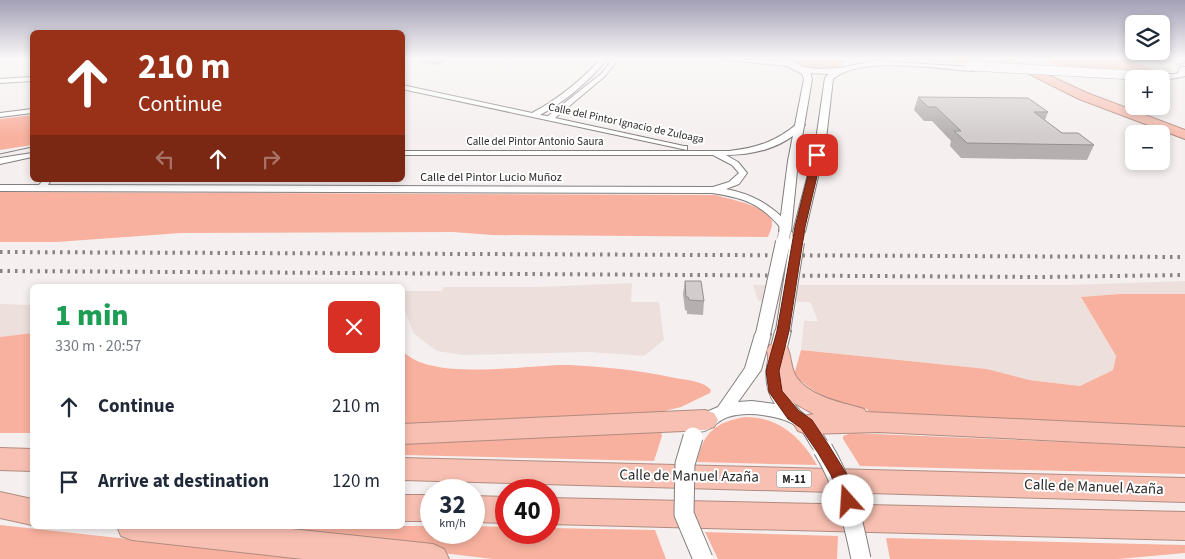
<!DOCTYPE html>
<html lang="en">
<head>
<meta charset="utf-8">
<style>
  body { margin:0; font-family:"Source Sans 3",sans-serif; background:#f6f6f7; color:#1f2937; height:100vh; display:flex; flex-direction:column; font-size:19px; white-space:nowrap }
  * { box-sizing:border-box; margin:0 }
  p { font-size:16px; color:#747a83 }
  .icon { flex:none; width:28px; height:28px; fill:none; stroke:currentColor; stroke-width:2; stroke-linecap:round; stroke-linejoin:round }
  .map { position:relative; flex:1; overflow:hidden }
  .panel { position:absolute; left:30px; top:284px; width:375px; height:245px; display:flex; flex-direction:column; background:#fff; border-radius:8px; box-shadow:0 2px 8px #0003 }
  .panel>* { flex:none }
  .banner { position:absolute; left:30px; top:30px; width:375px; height:152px; border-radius:8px; box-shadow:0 2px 8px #0003; background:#993119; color:#fff; overflow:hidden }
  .buttons { position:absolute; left:1125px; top:15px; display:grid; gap:10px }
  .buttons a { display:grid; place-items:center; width:45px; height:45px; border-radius:8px; background:#fff; box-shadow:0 2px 8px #0003; font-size:25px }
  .speed { position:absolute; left:420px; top:479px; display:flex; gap:10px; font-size:25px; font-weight:700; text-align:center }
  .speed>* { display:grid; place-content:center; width:65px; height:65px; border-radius:50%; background:#fff; box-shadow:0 2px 8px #0003; line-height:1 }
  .speed small { font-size:12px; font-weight:400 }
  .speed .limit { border:8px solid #d22; background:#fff; color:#111 }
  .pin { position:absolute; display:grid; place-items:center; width:42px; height:42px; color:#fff; margin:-21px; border-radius:10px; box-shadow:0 2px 8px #0006 }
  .me { position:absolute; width:55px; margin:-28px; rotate:341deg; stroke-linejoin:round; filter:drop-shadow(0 0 4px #0008) }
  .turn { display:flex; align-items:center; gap:18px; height:105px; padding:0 25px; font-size:22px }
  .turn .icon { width:65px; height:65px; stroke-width:2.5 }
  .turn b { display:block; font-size:35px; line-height:42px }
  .lanes { display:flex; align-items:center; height:48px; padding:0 25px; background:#0003; justify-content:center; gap:25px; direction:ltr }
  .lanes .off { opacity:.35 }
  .round { display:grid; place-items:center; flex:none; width:52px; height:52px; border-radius:8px; background:#f6f6f7 }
  .summary { display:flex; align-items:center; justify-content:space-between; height:85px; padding:0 25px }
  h1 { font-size:30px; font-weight:800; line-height:38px; color:#1e9e55 }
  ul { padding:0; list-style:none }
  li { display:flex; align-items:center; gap:15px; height:75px; padding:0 25px }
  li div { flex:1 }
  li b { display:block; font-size:19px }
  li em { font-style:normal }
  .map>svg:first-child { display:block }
</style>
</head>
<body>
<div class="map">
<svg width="1185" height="559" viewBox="0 0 1185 559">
  <rect width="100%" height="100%" fill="#f5f0ef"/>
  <!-- built -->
  <path fill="#ede0dc" d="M1125 58H1163L1171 69 1170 72 1162 74Z
    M1185 281V294H1119L1081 297 1116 356 1113 370 1080 386 1029 380 987 369 801 350 804 321H818L810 302 758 301 753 285H1068Z
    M632 283 631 302H659L664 340 644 356 589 352 463 355 437 351 414 334 403 306V291H442L443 287H539Z
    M0 304 32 305V333L0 337Z"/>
  <!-- green -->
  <path fill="#f9b19f" d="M790 58H841L844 64C832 73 799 71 790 58Z
    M880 58H971L981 64 882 58Z
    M1040 58H1125L1159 72 1154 73 1060 67Z
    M32 115V145L0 150V119Z
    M0 192 715 195C729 199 768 206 772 221 773 226 770 232 768 237L492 235 453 232 181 233 57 242H0Z
    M1119 294H1185V428L869 414 867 409C834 403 819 397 794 375L801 350 987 369 1029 380 1080 386 1113 370 1116 356 1081 297Z
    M32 333V433H0V337Z
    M402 350C429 383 529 364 569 365 605 367 640 370 675 378 686 380 704 381 711 390L710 393 681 407 652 414 403 426Z
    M745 417C780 417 801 438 817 465L697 462C703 432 716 422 745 417Z
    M661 431 662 436 654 461 403 455 402 440Z
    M851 433 1185 447V474L860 466 843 439V436Z
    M0 525 310 559H0Z
    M211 526H431V532H474V526L506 527V532H549V528L655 530 666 559H493Z
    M705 532 838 536 837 559H718Z
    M886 538 1185 545V553L1118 559H890Z"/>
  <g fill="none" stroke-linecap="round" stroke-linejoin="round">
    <!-- minor casing -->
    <g stroke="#837f7e" stroke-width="2">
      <path id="minor" d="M402 58H408L402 61Z
        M602 58H608C589 81 566 101 540 115L548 116 601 74 613 58H619L605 76 555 118 684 146H687V150L402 89V85L532 113C559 99 581 80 602 58Z
        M32 77V81L0 83V79Z
        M32 109V113L0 117V113Z
        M798 123 805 125C785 147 755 155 726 155L738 162 747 173 739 184 726 189C752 194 770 204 789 224L790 226 785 229 781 228C760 203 744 198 712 193L0 191V185H39L43 180H51L48 185H50L713 187 729 182 739 173 732 165 713 155H402V151H729C757 148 777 141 798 123Z
        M32 153V157L0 164V158Z"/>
    </g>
    <!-- tertiary casing -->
    <g stroke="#837f7e" stroke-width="2">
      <path id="tertiary" d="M720 58 781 61 778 58H786L803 67 817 69 840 68 874 61 974 67 978 69 974 71C939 69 860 55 833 79L825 147 805 232 799 236 793 232 815 147 825 78 829 74 810 73 812 79 798 161 791 231 785 235 779 231 788 161 804 79 802 74 787 66 724 60Z
        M1169 58H1179L1185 62 1178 64Z
        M1180 67H1185V76C1174 79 1155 82 1146 76L1150 74H1175L1178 73Z
        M783 326 788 327 791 331 781 371 784 391 800 411 816 424 832 449 830 454C813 460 811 441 801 430 795 424 786 420 778 418 762 414 744 412 728 417 715 421 709 435 695 431L692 426 704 413 718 407 745 368 755 334 758 330H768L771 334 761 370 738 402 752 401 775 404C759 380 769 357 775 331L778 327Z"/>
    </g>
    <!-- motorway casing -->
    <g stroke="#b08b81" stroke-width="2">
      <path id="motorway" d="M997 58H1011L1087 93 1185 130V139L1079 99Z
        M778 342 786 345C792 354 790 369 797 378 813 398 841 402 864 409L866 412 1185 427V447L878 432 807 434 798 431 794 424 798 417 814 414C801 407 780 397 773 382 769 372 769 360 767 350L770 345Z
        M705 410 714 413 718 420 714 427 705 430 402 444V424Z
        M0 448 32 449V471L0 470Z
        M402 458 1185 478V502L402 480Z
        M0 492 32 499V525L0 518Z
        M402 495H431V521H402Z
        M474 496 506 497V523L474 522Z
        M549 498 1185 512V540L549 524Z
        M117 526H263L433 544 444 549 449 559H303L132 540 121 536Z"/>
    </g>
    <!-- minor -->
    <use href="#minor" fill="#fff" fill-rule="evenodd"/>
    <!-- tertiary -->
    <use href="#tertiary" fill="#fff" fill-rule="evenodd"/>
    <!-- motorway -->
    <use href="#motorway" fill="#f8c0b2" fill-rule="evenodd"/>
    <!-- tram -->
    <path stroke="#878483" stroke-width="1" d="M0 154 32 147"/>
    <!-- rail -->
    <path stroke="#878483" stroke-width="4" stroke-dasharray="2.5 5" stroke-linecap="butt" d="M0 252 1185 257
      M0 271 1041 277 1185 275"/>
    <!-- tertiary-bridge-far3 casing -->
    <g stroke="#837f7e" stroke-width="10" stroke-linecap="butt">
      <path id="tertiary-bridge-far3" d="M970 66 1150 76"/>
    </g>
    <!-- tertiary-bridge-far2 casing -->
    <g stroke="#837f7e" stroke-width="12" stroke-linecap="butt">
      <path id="tertiary-bridge-far2" d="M782 243 785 231
        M797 243 799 232"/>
    </g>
    <!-- tertiary-bridge-far1 casing -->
    <g stroke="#837f7e" stroke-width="16" stroke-linecap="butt">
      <path id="tertiary-bridge-far1" d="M783 331 797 242
        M763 334 783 242"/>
    </g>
    <!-- tertiary-bridge casing -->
    <g stroke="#837f7e" stroke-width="21" stroke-linecap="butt">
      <path id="tertiary-bridge" d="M693 437 685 464 684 514 703 559
        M823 449C844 484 853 519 861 559"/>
    </g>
    <!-- tertiary-bridge-far3 -->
    <use href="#tertiary-bridge-far3" stroke="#fff" stroke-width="9"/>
    <!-- tertiary-bridge-far2 -->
    <use href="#tertiary-bridge-far2" stroke="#fff" stroke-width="11"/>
    <!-- tertiary-bridge-far1 -->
    <use href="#tertiary-bridge-far1" stroke="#fff" stroke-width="14"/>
    <!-- tertiary-bridge -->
    <use href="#tertiary-bridge" stroke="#fff" stroke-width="19"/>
  </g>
  <!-- wall -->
  <path fill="#b5b0af" d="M421 58H448L438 65 422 63Z
    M918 97 1048 112 1045 120 1062 133 1094 145 1087 160 961 158 950 146 951 141 932 121H924L914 110Z
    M685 281 704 301 703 315 687 314V311L685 310 683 294Z"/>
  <!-- shaded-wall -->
  <path fill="#93908f" d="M437 58H448L438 65Z"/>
  <!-- building -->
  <path fill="#d2cdcc" stroke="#93908f" d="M918 97 1028 98 1048 112H1034L1062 133H1078L1094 145 967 143 954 131H961L936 107H928Z
    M685 281H701L704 301 689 300 688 297H686Z"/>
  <!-- sky -->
  <linearGradient id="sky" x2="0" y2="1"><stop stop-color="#a39fb6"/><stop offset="0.43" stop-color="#faf8f8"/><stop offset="1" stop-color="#faf8f8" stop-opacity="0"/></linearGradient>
  <rect width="1185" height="136" fill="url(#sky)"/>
  <!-- route -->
  <path fill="#993119" stroke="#632010" d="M817 152 822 155 805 227 789 331 779 371 782 391 799 411 812 420 828 444 846 473 856 501 854 506 848 508 842 506 831 475 818 453 801 428 788 419 769 392 766 371 777 331 795 227 813 155Z"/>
  <g text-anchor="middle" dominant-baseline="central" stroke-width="4" stroke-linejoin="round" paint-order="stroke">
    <!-- far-street labels -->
    <g font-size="11" fill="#292827" stroke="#fff">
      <text transform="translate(626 123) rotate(12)">Calle del Pintor Ignacio de Zuloaga</text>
      <text x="535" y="141">Calle del Pintor Antonio Saura</text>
    </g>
    <!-- shield labels -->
    <rect fill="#fff" stroke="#696868" stroke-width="1" x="776.5" y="470.5" width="35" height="17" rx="4"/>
    <g font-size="11" font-weight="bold" fill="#292827">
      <text x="794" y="479">M-11</text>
    </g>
    <!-- street labels -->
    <g font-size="12" fill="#292827" stroke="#fff">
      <text x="491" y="177">Calle del Pintor Lucio Muñoz</text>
    </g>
    <!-- near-street labels -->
    <g font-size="15" fill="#292827" stroke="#fff">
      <text transform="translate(689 476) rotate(1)">Calle de Manuel Azaña</text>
      <text transform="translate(1094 487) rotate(2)">Calle de Manuel Azaña</text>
    </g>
  </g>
</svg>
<div class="buttons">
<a><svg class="icon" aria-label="layers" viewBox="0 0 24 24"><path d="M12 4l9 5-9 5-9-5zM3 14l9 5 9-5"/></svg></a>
<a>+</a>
<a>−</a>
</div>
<div class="speed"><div>32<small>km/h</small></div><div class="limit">40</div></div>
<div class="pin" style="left:817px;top:155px;background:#d93025"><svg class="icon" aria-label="arrive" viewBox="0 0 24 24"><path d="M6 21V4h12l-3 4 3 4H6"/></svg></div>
<svg class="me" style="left:848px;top:501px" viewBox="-20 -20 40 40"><circle r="19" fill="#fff"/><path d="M0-13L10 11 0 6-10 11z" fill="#993119"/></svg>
<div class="banner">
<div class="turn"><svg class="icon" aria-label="ahead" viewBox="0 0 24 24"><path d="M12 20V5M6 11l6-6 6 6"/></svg><div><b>210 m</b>Continue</div></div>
<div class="lanes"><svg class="icon off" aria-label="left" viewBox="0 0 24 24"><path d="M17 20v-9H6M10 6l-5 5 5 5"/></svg><svg class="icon" aria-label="ahead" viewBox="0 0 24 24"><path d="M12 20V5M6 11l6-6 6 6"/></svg><svg class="icon off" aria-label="right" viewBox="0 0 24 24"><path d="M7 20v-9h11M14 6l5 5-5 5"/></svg></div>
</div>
<section class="panel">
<div class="summary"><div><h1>1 min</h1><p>330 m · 20:57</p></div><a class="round" style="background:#d93025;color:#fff"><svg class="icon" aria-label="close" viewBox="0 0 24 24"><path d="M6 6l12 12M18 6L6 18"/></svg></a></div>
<ul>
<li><svg class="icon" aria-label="ahead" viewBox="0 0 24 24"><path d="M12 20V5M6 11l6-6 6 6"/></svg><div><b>Continue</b></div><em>210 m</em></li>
<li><svg class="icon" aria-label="arrive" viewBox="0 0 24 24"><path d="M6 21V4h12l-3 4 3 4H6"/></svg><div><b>Arrive at destination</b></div><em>120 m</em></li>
</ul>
</section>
</div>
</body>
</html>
